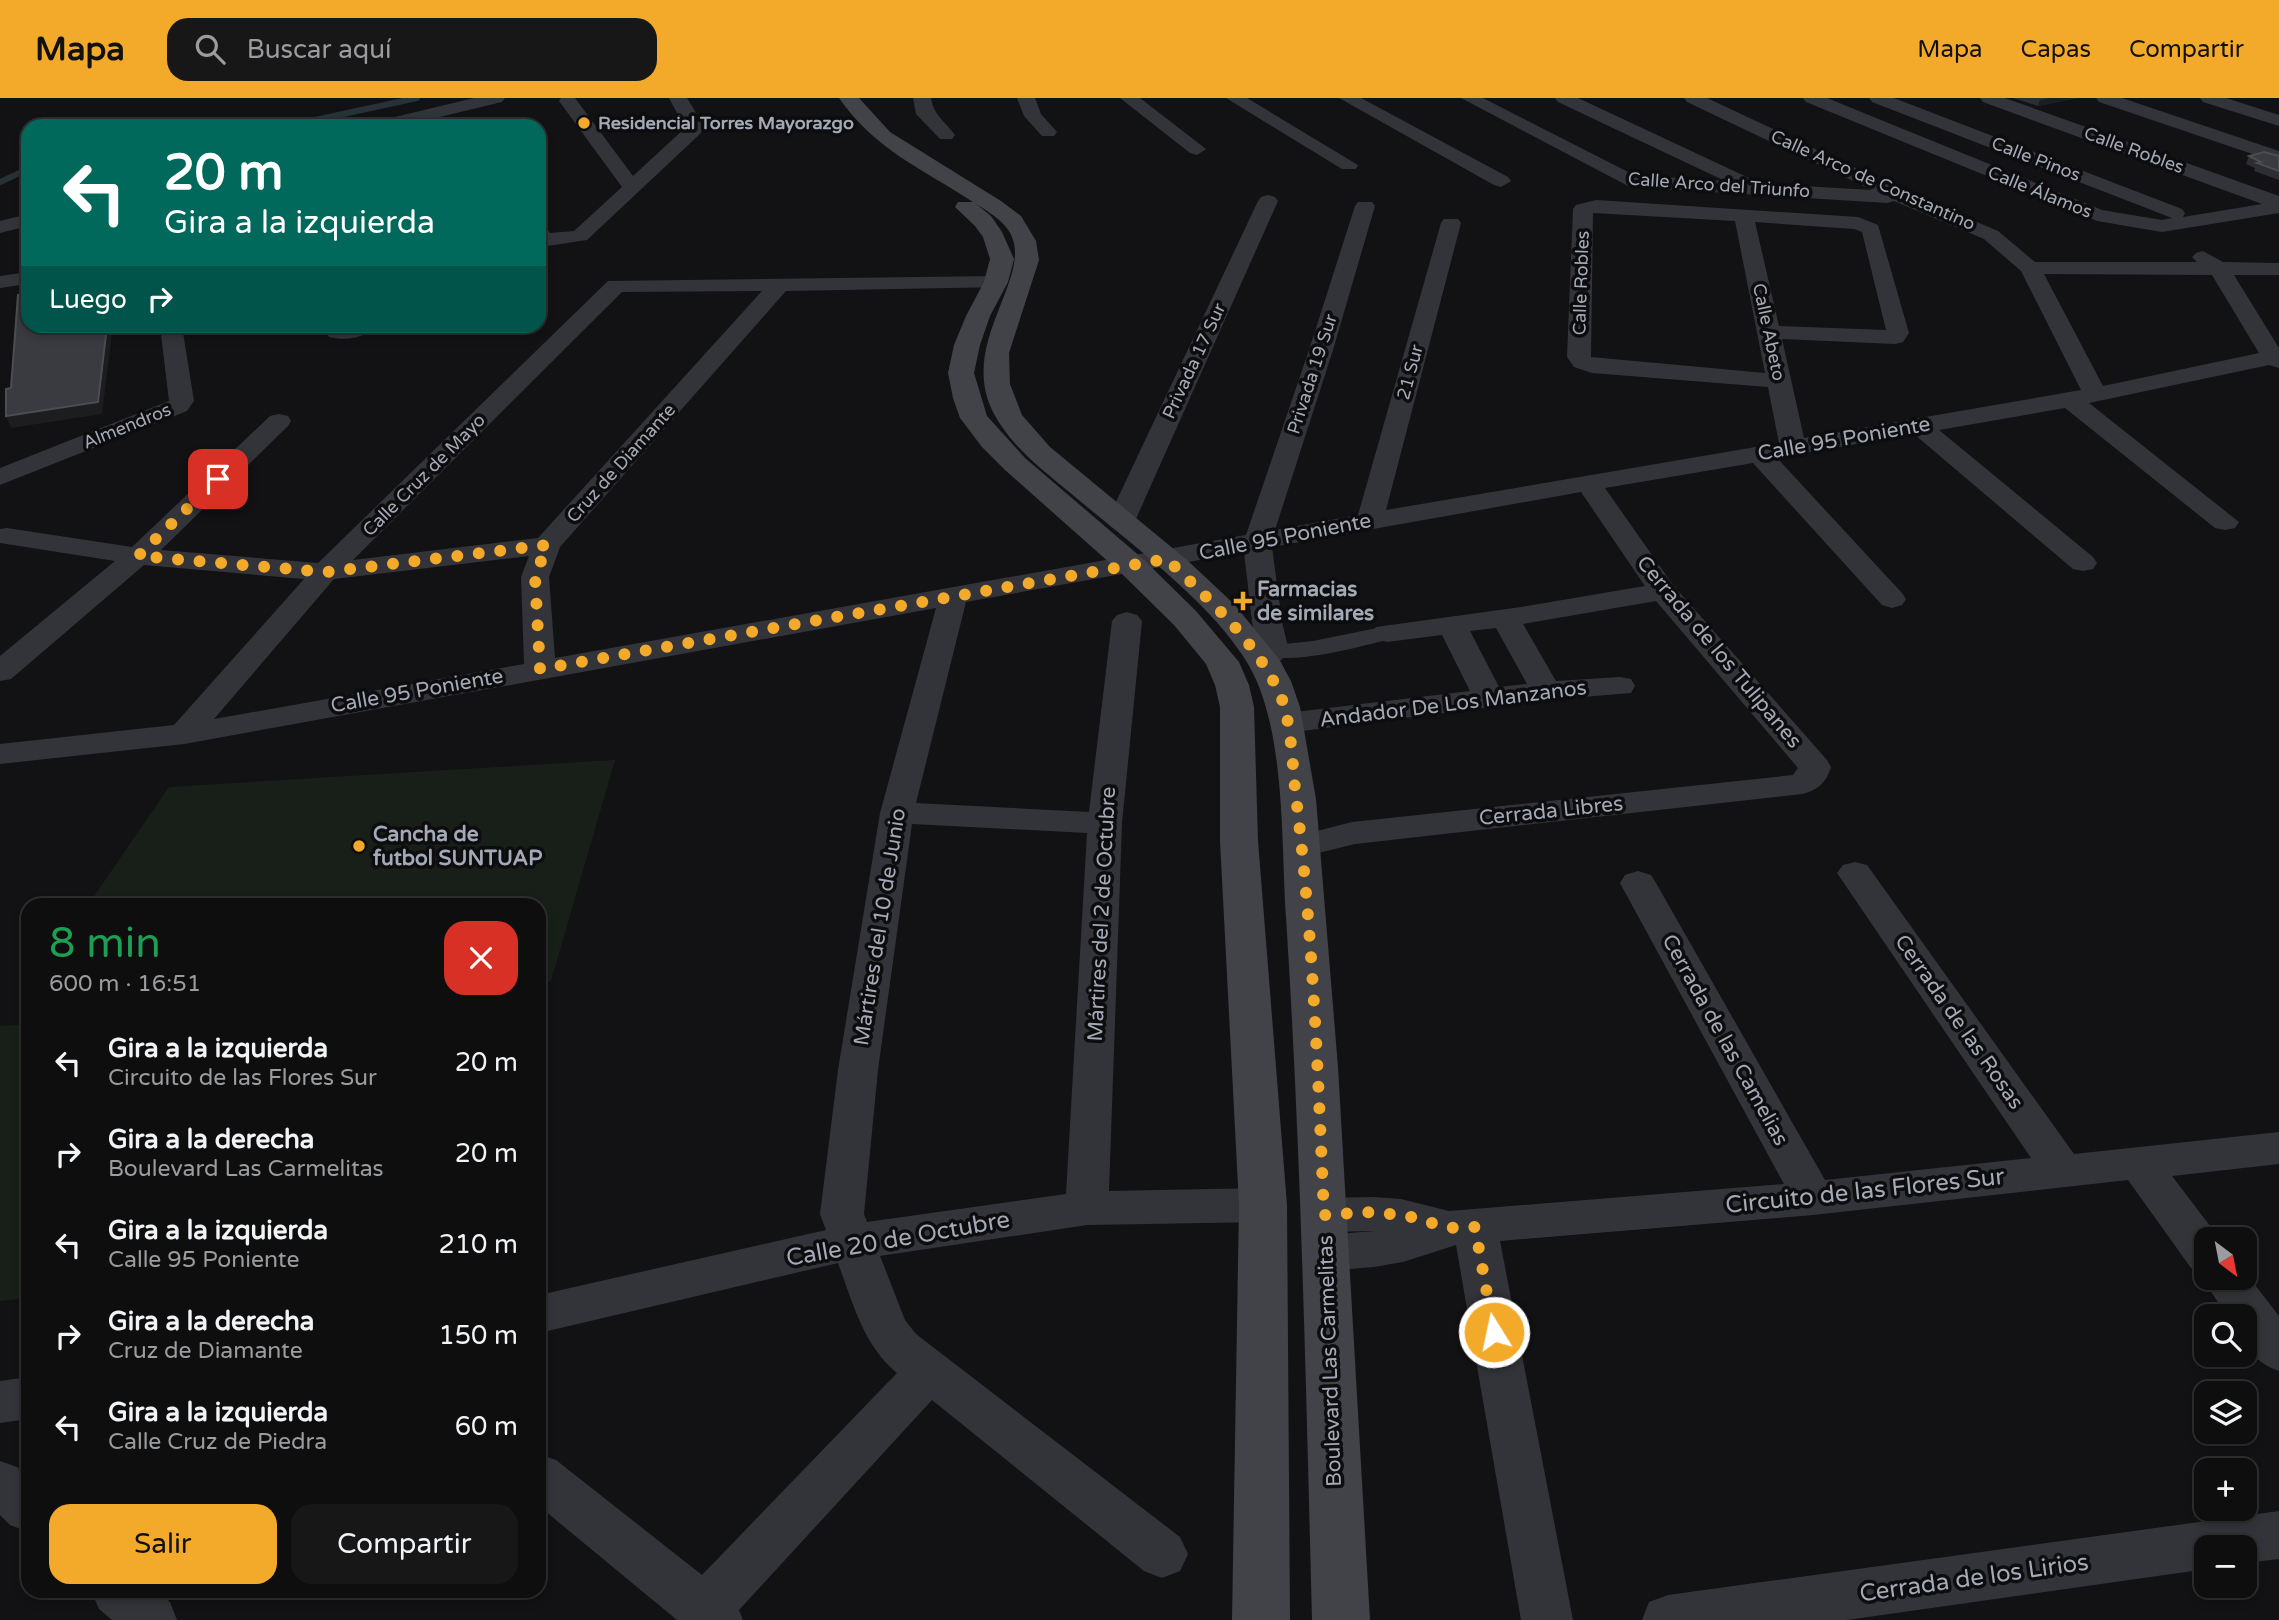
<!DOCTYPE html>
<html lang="es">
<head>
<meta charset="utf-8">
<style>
  body { margin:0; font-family:"Varela Round",sans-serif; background:#171718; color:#f1f3f6; height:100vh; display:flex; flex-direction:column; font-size:26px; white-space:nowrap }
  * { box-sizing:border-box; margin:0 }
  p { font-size:23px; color:#9b9c9e }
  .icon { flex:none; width:38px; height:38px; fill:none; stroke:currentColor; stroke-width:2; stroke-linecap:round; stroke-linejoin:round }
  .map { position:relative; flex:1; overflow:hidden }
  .panel { position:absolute; left:21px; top:800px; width:525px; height:700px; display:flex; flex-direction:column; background:#0e0e0f; border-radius:21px; box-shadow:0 4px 10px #0003,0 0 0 2px #2e2e2f }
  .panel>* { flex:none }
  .top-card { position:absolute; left:21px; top:21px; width:525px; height:214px; border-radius:21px; box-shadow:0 4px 10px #0003,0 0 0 2px #2e2e2f; background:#00695c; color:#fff; overflow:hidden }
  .needle { width:46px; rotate:148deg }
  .fabs { position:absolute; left:2194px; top:1129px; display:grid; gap:14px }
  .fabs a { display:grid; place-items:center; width:63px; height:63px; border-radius:14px; background:#0e0e0f; box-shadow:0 4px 10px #0003,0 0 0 2px #2e2e2f; font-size:35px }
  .pin { position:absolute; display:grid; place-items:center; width:60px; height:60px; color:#fff; margin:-30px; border-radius:14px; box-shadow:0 4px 10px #0006 }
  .me { position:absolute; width:77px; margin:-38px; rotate:350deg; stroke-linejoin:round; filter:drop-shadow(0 0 5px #0008) }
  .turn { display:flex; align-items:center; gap:24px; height:147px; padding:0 28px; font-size:32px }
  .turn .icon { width:91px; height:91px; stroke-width:2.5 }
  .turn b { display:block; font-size:49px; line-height:60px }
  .then { display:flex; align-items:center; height:66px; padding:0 28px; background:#0003; gap:14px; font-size:26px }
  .round { display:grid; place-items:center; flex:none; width:74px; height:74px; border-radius:21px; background:#171718 }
  .head { display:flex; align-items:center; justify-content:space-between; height:119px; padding:0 28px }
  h1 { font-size:42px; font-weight:600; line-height:52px; color:#1e9e55 }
  .action { display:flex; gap:14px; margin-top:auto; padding:14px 28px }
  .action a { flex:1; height:80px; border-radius:21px; background:#f3aa2b; color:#111; font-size:28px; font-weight:600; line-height:80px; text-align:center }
  .action a+a { background:#171718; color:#f1f3f6 }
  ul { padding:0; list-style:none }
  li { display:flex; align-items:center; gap:21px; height:91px; padding:0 28px }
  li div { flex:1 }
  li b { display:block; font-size:26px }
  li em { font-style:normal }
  header { display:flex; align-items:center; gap:42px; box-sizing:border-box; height:98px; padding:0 35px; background:#f3aa2b; color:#111 }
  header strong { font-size:33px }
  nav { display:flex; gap:38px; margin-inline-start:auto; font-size:24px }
  .search { width:490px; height:63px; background:#171718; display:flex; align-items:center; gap:18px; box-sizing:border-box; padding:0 24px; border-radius:21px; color:#9b9c9e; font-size:26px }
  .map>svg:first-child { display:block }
</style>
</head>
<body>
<header>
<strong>Mapa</strong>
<div class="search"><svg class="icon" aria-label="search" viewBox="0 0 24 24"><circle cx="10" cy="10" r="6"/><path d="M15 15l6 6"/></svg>Buscar aquí</div>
<nav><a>Mapa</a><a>Capas</a><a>Compartir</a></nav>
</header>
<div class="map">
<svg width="2279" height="1522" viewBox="0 0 2279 1522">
  <rect width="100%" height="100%" fill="#121214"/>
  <!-- green -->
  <path fill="#181f19" d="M615 662 551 883 539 884V807H88L169 689Z
    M28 926V1200L0 1203V928Z"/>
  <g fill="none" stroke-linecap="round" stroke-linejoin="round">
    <!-- stream -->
    <path stroke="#283138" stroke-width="6" d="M287 28 417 0
      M0 84 28 71"/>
    <!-- pedestrian -->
    <path fill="#333439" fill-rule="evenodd" d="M1387 528 1395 530 1398 535 1395 540C1361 548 1300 566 1266 558L1263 553 1266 548 1313 543Z"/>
    <!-- minor -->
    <path fill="#333439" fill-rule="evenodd" d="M474 0H505L502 4 402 28H371L374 24Z
      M561 0H575L633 78 685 30 669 0H687L704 28 700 36 587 142 547 148 539 146V127L546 129 550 135 574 133 622 89 559 3Z
      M913 0H931C934 18 945 23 955 37L952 41H940L916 16Z
      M1017 0H1035L1041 16 1057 34 1054 38H1042L1024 18Z
      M1120 0H1140L1206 51 1197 57 1190 55Z
      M1226 0H1247L1358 67 1356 71H1342Z
      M1339 0H1361L1508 79 1511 83 1501 89 1494 87Z
      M1461 0H1483L1634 77 1725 83 1558 4 1555 0H1578L1749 80 1751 85 1872 92 1687 4 1684 0H1707L1911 96 1998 133 2035 164H2197L2192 159 2196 155 2203 153 2223 164 2279 165V177H2234L2279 250V270L2269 267 2089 305 2239 424 2235 430 2225 432 2215 430 2065 310 1939 332 2093 459 2097 465 2093 471 2083 473 2073 471 1914 336 1777 360 1902 495 1906 501 1902 507 1892 510 1882 507 1753 365 1605 390 1673 487 1827 662 1831 669C1826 685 1818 692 1802 696L1355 746 1302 759 1290 756 1285 748 1290 740 1352 724 1793 677 1798 670 1656 503 1523 526 1556 583 1620 579 1631 581 1635 588 1631 595 1546 602 1287 635 1276 632 1271 625 1276 618 1287 615 1470 593 1442 537 1387 544 1376 541 1372 535 1376 529 1521 509 1645 488 1581 394 1272 449 1282 524 1289 553C1279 567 1268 573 1251 568L1247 562 1258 550 1252 524 1244 454 966 504 916 705 1089 714 1112 523 1117 517 1127 514 1137 517 1142 523 1122 725 1109 1093 1263 1090 1278 1095 1285 1107 1278 1119 1263 1124 1087 1127 880 1158 905 1222 916 1236 1180 1439 1188 1456 1180 1473 1162 1480 1144 1473 932 1302 739 1512 743 1522H677L539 1408V1356L556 1362 702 1477 897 1275C863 1247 853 1205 838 1165L539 1235V1197L826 1132 820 1116 838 972 880 715 936 510 184 646 0 666V646L174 627 304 481 144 467 11 581 0 583V558L115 463 0 445V431L7 430 132 449 270 318 279 316 288 318 291 323 288 328 161 452 318 465 608 183 996 178 1004 179 1007 184 1004 189 786 193 560 449 549 479 555 560 1246 437 1309 252 1355 108 1358 104H1372L1375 108 1333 252 1275 432 1358 417 1441 125 1444 121H1458L1461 125 1386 412 1779 345 1768 289 1592 275 1574 269 1567 259 1573 111 1576 107 1596 102 1858 119 1878 127 1909 235 1903 244 1895 246 1782 241 1804 340 2081 292 2021 173 1984 141 1894 103 1887 105 1630 89ZM1593 115 1735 123 1765 275 1591 259ZM1755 124 1854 131 1862 134 1886 232 1779 228ZM2044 176 2212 177 2259 255 2103 288ZM762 193 538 440 353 462 622 194ZM529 458 521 479 524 566 214 621 334 481ZM1496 530 1527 586 1499 589 1470 533ZM912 726 1087 735 1066 1096 867 1124 864 1116 878 972Z
      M1803 0H1827L2102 112 2162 122 2172 120 1872 4 1869 0H1894L2182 111 2185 115 2183 119 2262 106 1983 4 1980 0H2005L2279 98V115L2162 134 2097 123 1806 4Z
      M2096 0H2122L2279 53V65L2099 4Z
      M2200 0H2226L2279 17V28L2203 4Z
      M494 21 500 22 502 28H470L473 24Z
      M1268 97 1275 99 1278 103 1135 423 1131 429 1121 431 1111 429 1107 423 1258 103 1261 99Z
      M28 116V128L0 135V123Z
      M28 174V186L0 190V178Z
      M160 228H182L194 303 187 313 0 387V370L169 303Z
      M322 228H374C365 241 344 243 329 239Z
      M1855 764 1867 767 2074 1056 2279 1034V1066L2172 1078 2220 1141H2207V1180H2245V1174L2279 1218V1273C2249 1262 2245 1247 2245 1218H2227L2202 1180 2205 1174 2191 1170 2128 1082 1813 1117 1500 1143 1573 1522H1521L1456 1147 1403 1164 1374 1169 1325 1173 1309 1168 1303 1155 1309 1142 1325 1137 1375 1133 1324 1134 1309 1129 1302 1117 1309 1105 1324 1100 1373 1099 1401 1101 1449 1113 1784 1086 1620 785 1625 777 1638 773 1651 777 1656 785 1825 1082 2031 1060 1837 775 1843 767Z
      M28 1279V1321L0 1325V1283Z
      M0 1363 17 1369 28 1379V1434L10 1427 0 1417Z
      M2279 1413V1461L2245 1465V1449H2207V1471L1847 1522H1642L1649 1504 1668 1497Z
      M91 1493H156L170 1504 177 1522H112L99 1511Z"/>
    <!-- secondary -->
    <path fill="#414349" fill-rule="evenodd" d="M839 0H859L890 34 1001 103 1021 118 1036 143 1039 162 1009 255 1010 286 1022 317 1050 349 1187 462 1234 506 1279 561 1291 583 1300 609 1316 701 1338 969 1370 1522H1312C1306 1288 1301 1053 1286 819 1281 744 1286 630 1248 566 1212 504 1123 440 1068 393 1040 370 1010 347 993 314 956 241 1042 173 1006 129 998 119 985 112 975 105L991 118 1002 134 1014 161 1008 184 990 218 980 247 974 275 987 318 1025 360 1142 460 1196 513 1239 564 1249 587 1254 609 1258 743 1287 1107 1290 1522H1232L1239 1107 1220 743V609L1215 587 1206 566 1174 527 1120 474 1005 372 982 349 960 320 953 300 948 275 954 247 966 218 984 184 990 161 983 139 975 128 955 109 958 104H973C923 71 875 52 839 0Z"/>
  </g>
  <!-- wall -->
  <path fill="#2e2e32" d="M2013 0H2078L2038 8Z
    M2249 58H2279V82L2254 73 2255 70 2246 66Z"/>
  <!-- shaded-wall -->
  <path fill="#1d1d20" d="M2049 0H2078L2038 8 2040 2Z
    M107 228H113L102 316 11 330 6 318Z"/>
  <!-- building -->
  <path fill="#3a3b40" stroke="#4b4d52" stroke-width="2" d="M2264 54 2279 58V73L2257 65 2261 64 2249 58Z
    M28 196V228H107L98 304 6 318V291L11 290 18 197Z"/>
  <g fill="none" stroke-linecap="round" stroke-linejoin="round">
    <!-- route -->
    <path stroke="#f3aa2b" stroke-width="12" stroke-dasharray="0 21.6" d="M218 381 138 458 326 474 547 447 535 479 540 571 1167 461C1209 502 1254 541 1279 594 1292 622 1292 668 1296 699 1313 837 1318 977 1324 1117L1371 1114 1408 1118 1449 1130 1475 1129 1494 1234"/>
  </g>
  <!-- markers -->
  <g fill="#f3aa2b" stroke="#0d0d0f" stroke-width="2.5">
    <circle cx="584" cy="25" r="7"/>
    <path d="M1239.5 492.5h7v7h7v7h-7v7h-7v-7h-7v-7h7z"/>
    <circle cx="359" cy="748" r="7"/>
  </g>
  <g text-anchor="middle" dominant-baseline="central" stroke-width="7" stroke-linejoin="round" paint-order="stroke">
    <!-- far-poi labels -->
    <g font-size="18" font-weight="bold" fill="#a3a9b5" stroke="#0d0d0f" text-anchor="start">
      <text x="598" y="25">Residencial Torres Mayorazgo</text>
    </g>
    <!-- far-street labels -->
    <g font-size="18" fill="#a3a9b5" stroke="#0d0d0f">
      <text transform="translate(2134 52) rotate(20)">Calle Robles</text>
      <text transform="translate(2036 61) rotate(21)">Calle Pinos</text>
      <text transform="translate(1873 82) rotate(24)">Calle Arco de Constantino</text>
      <text transform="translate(1719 87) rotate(4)">Calle Arco del Triunfo</text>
      <text transform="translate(2040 94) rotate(22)">Calle Álamos</text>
      <text transform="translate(1581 185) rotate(-88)">Calle Robles</text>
      <text transform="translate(1769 234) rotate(78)">Calle Abeto</text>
      <text transform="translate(1194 263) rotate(-65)">Privada 17 Sur</text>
      <text transform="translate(1410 274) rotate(-75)">21 Sur</text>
      <text transform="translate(1312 276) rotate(-72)">Privada 19 Sur</text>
      <text transform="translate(127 328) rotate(-22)">Almendros</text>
      <text transform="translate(621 365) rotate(-48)">Cruz de Diamante</text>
      <text transform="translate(424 377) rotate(-45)">Calle Cruz de Mayo</text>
    </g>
    <!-- street labels -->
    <g font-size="21" fill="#a3a9b5" stroke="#0d0d0f">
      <text transform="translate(1844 341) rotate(-10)">Calle 95 Poniente</text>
      <text transform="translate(1285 439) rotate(-11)">Calle 95 Poniente</text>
      <text transform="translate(1719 554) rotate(50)">Cerrada de los Tulipanes</text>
      <text transform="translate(417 593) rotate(-10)">Calle 95 Poniente</text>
      <text transform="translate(1453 606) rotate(-7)">Andador De Los Manzanos</text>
      <text transform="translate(1551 713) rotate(-6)">Cerrada Libres</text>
      <text transform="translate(1102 816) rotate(-87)">Mártires del 2 de Octubre</text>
      <text transform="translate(880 829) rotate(-81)">Mártires del 10 de Junio</text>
      <text transform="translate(1959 924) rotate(55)">Cerrada de las Rosas</text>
      <text transform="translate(1725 942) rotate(61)">Cerrada de las Camelias</text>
      <text transform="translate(1330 1263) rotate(-92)">Boulevard Las Carmelitas</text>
    </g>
    <!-- poi labels -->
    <g font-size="21" font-weight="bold" fill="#a3a9b5" stroke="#0d0d0f" text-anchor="start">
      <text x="1257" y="491">Farmacias<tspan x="1257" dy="24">de similares</tspan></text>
      <text x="373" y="736">Cancha de<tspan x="373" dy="24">futbol SUNTUAP</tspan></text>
    </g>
    <!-- near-street labels -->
    <g font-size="24" fill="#a3a9b5" stroke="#0d0d0f">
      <text transform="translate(1865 1093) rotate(-6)">Circuito de las Flores Sur</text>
      <text transform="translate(898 1141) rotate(-10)">Calle 20 de Octubre</text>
      <text transform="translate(1974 1480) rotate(-8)">Cerrada de los Lirios</text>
    </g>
  </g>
</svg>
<div class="fabs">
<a><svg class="needle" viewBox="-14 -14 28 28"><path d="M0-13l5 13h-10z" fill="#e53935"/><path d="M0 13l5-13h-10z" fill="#9b9c9e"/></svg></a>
<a><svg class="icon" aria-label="search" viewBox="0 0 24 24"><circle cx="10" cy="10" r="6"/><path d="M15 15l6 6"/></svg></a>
<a><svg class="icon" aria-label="layers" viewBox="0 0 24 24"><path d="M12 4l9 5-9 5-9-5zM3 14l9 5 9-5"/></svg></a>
<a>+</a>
<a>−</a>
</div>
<div class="pin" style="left:218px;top:381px;background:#d93025"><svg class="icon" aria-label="arrive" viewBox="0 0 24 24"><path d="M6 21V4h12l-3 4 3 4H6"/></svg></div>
<svg class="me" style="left:1494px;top:1234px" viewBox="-20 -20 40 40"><circle r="17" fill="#f3aa2b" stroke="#fff" stroke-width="3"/><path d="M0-11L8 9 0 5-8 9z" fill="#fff"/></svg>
<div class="top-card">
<div class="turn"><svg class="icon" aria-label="left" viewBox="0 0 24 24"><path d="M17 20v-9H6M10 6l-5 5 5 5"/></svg><div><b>20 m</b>Gira a la izquierda</div></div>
<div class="then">Luego<svg class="icon" aria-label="right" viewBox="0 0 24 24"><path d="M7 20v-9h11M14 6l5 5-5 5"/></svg></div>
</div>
<section class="panel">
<div class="head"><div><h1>8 min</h1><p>600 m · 16:51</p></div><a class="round" style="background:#d93025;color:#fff"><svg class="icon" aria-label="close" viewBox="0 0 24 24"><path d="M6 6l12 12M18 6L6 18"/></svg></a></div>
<ul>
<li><svg class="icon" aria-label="left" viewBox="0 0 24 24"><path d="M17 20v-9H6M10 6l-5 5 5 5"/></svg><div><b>Gira a la izquierda</b><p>Circuito de las Flores Sur</p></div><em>20 m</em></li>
<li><svg class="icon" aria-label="right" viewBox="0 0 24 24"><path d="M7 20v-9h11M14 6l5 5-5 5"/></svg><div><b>Gira a la derecha</b><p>Boulevard Las Carmelitas</p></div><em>20 m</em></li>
<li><svg class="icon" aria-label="left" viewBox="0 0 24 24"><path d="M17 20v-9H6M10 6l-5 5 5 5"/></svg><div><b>Gira a la izquierda</b><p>Calle 95 Poniente</p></div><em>210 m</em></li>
<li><svg class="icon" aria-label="right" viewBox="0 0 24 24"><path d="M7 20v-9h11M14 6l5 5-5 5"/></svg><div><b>Gira a la derecha</b><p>Cruz de Diamante</p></div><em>150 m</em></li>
<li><svg class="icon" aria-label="left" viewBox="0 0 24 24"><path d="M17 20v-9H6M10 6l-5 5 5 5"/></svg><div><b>Gira a la izquierda</b><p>Calle Cruz de Piedra</p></div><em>60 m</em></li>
</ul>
<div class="action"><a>Salir</a><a>Compartir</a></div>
</section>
</div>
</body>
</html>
